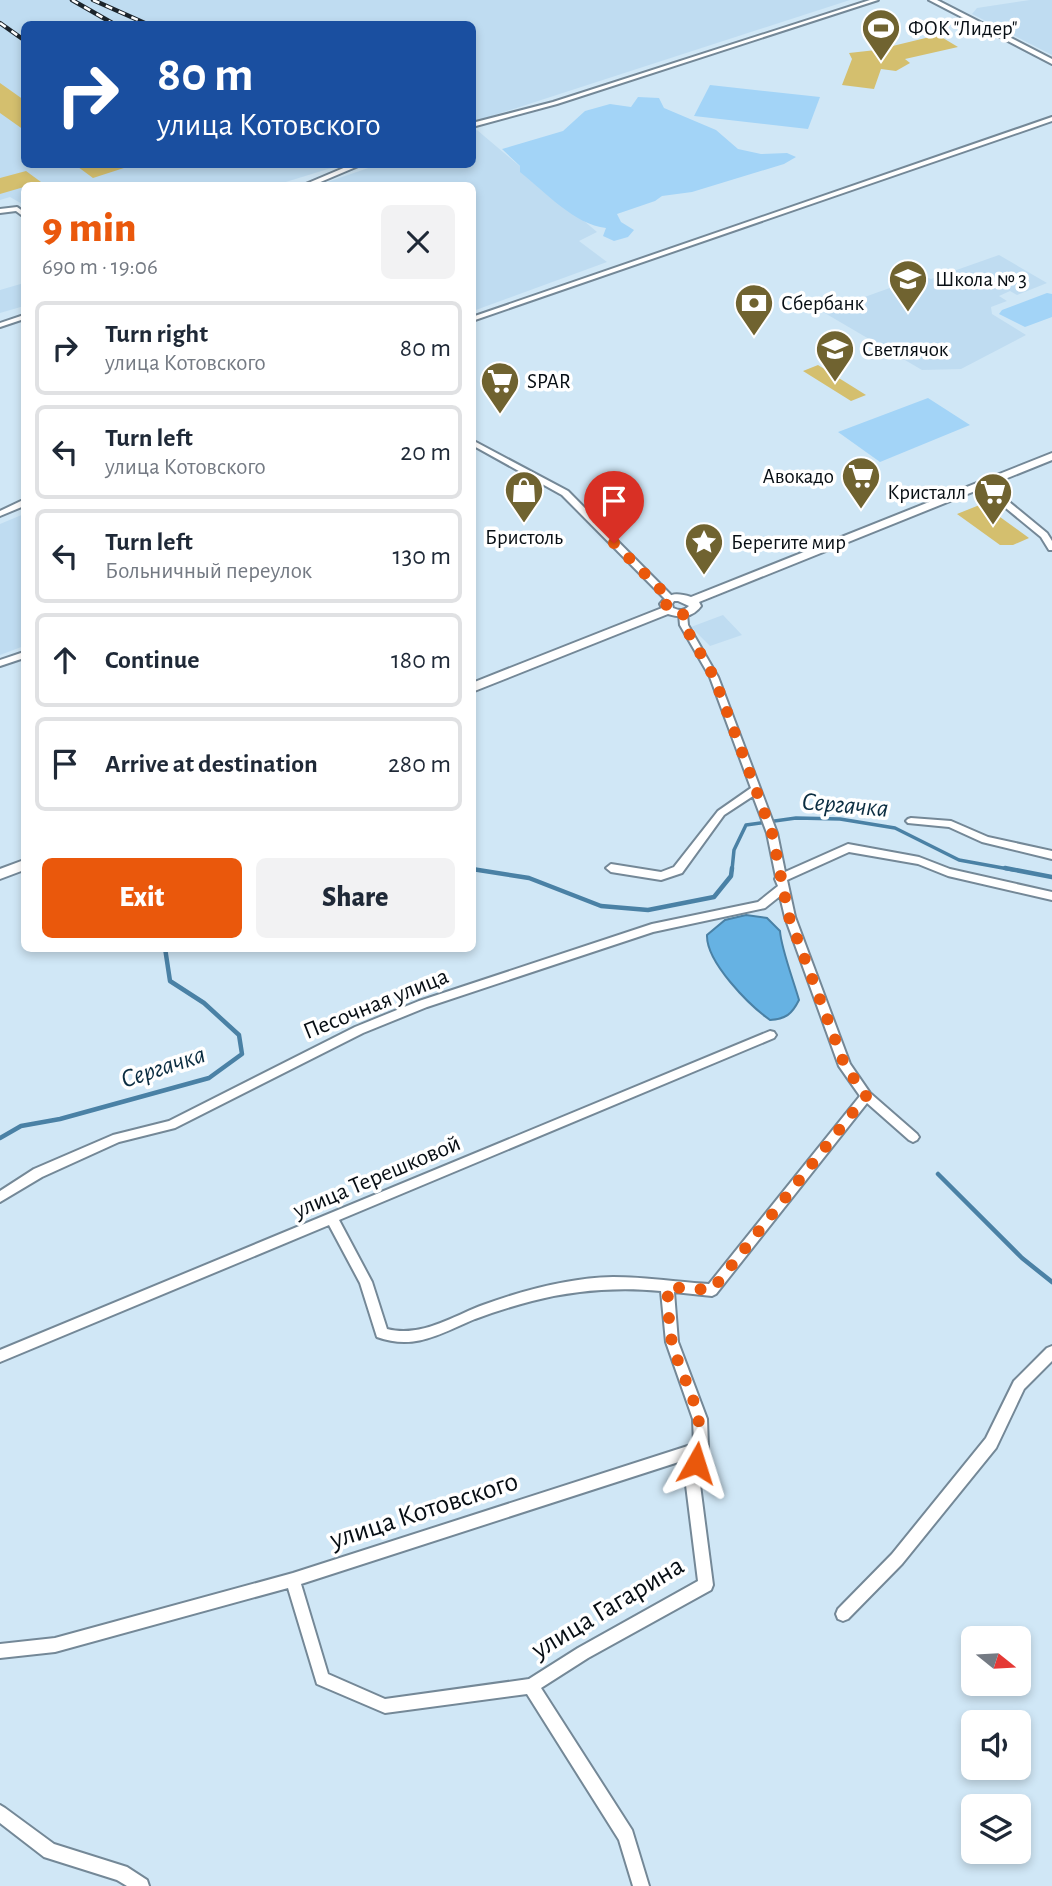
<!DOCTYPE html>
<html lang="en">
<head>
<meta charset="utf-8">
<style>
  body { margin:0; font-family:"Alegreya Sans",sans-serif; background:#f2f2f3; color:#1f2937; height:100vh; display:flex; flex-direction:column; font-size:26px; white-space:nowrap }
  * { box-sizing:border-box; margin:0 }
  p { font-size:23px; color:#747a83 }
  .icon { flex:none; width:38px; height:38px; fill:none; stroke:currentColor; stroke-width:2; stroke-linecap:round; stroke-linejoin:round }
  .map { position:relative; flex:1; overflow:hidden }
  .panel { position:absolute; left:21px; top:182px; width:455px; height:770px; display:flex; flex-direction:column; background:#fff; border-radius:10px; box-shadow:0 4px 10px #0003 }
  .panel>* { flex:none }
  .hud { position:absolute; left:21px; top:21px; width:455px; height:147px; border-radius:10px; box-shadow:0 4px 10px #0003; background:#1a4fa0; color:#fff; overflow:hidden }
  .needle { width:46px; rotate:108deg }
  .buttons { position:absolute; left:961px; top:1626px; display:grid; gap:14px }
  .buttons a { display:grid; place-items:center; width:70px; height:70px; border-radius:10px; background:#fff; box-shadow:0 4px 10px #0003; font-size:35px }
  .pin { position:absolute; display:grid; place-items:center; width:60px; height:60px; color:#fff; margin:-72px -30px; border-radius:50% 50% 50% 0; rotate:-45deg; box-shadow:0 0 7px #0007 }
  .pin .icon { rotate:45deg }
  .me { position:absolute; width:77px; margin:-38px; rotate:6deg; stroke-linejoin:round; filter:drop-shadow(0 0 5px #0008) }
  .turn { display:flex; align-items:center; gap:24px; height:147px; padding:0 21px; font-size:32px }
  .turn .icon { width:91px; height:91px; stroke-width:2.5 }
  .turn b { display:block; font-size:49px; line-height:60px }
  .round { display:grid; place-items:center; flex:none; width:74px; height:74px; border-radius:10px; background:#f2f2f3 }
  .summary { display:flex; align-items:center; justify-content:space-between; height:119px; padding:0 21px }
  h1 { font-size:42px; font-weight:800; line-height:52px; color:#ea580c }
  .cta { display:flex; gap:14px; margin-top:auto; padding:14px 21px }
  .cta a { flex:1; height:80px; border-radius:10px; background:#ea580c; color:#fff; font-size:28px; font-weight:800; line-height:80px; text-align:center }
  .cta a+a { background:#f2f2f3; color:#1f2937 }
  ul { padding:0; list-style:none }
  li { display:flex; align-items:center; gap:21px; height:94px; margin:0 14px 10px; padding:0 7px; border:4px solid #e0e1e3; border-radius:10px }
  li div { flex:1 }
  li b { display:block; font-size:26px }
  li em { font-style:normal }
  .map>svg:first-child { display:block }
</style>
</head>
<body>
<div class="map">
<svg width="1052" height="1886" viewBox="0 0 1052 1886">
  <rect width="100%" height="100%" fill="#d0e7f6"/>
  <!-- built -->
  <path fill="#bfdcf1" d="M0 0H850L473 122 472 24H24V164L341 165 276 185 24 186V205L10 197 0 200Z
    M1030 0H1052V55L972 14 977 8Z
    M477 130 597 232 579 241 607 262 473 311 472 186H316L377 165 472 164 473 132Z
    M999 255 1047 283 1017 295 1010 291 999 296 1007 301 991 307 992 314 1026 335 961 369 922 370 823 312 923 276 931 279Z
    M24 283V306L0 313V290Z
    M24 514V646L0 655V524Z
    M723 615 742 635 710 646 691 627Z"/>
  <!-- green -->
  <path fill="#a3d4f7" d="M710 85 820 97 808 129 694 116Z
    M638 97 659 98 664 108 716 130 738 149 761 154 787 153 796 157 784 164 692 192 662 196 655 201 617 214 621 222 634 230 628 237 614 241 603 236 606 228C575 225 544 191 520 172V166L502 149 563 131 585 111 610 104 631 107Z
    M1047 293 1052 294V317L1025 327 999 314 1002 310Z
    M928 398 970 425 880 462 838 432Z"/>
  <!-- water -->
  <path fill="#66b2e3" stroke="#4a81a5" stroke-width="2" d="M746 915 767 918 780 931C781 948 794 982 799 1000 792 1014 786 1019 770 1020 749 1005 706 962 707 935L725 920Z"/>
  <g fill="none" stroke-linecap="round" stroke-linejoin="round">
    <!-- stream-far1 -->
    <path stroke="#4a81a5" stroke-width="3.5" d="M472 869 479 870
      M732 870 734 850 746 825 796 818 840 819 895 828 959 860 1014 870"/>
    <!-- stream -->
    <path stroke="#4a81a5" stroke-width="4.5" d="M1005 868 1052 877
      M472 869 529 878 601 906 648 910 714 897 731 876 732 868
      M0 1138 21 1126 60 1119 209 1078 242 1054 239 1035 204 1003 170 981 165 948
      M938 1174 1022 1258 1052 1282"/>
  </g>
  <!-- building -->
  <path fill="#d4bf6e" d="M938 35 958 47 905 59 910 63 896 71 881 69 874 89 842 85 852 59 849 53 876 50Z
    M0 83 24 100V130L0 113Z
    M74 164H127V167L93 178Z
    M26 171 41 182 0 194V178Z
    M818 365 866 395 851 401 803 371Z
    M982 504 1029 538 1013 545H1000L957 514Z"/>
  <g fill="none" stroke-linecap="round" stroke-linejoin="round">
    <!-- minor casing -->
    <g stroke="#748897" stroke-width="4">
      <path id="minor" d="M870 0H878L557 104 472 127V123L553 102Z
        M1052 117V121L472 321V317Z
        M353 164H363L311 186H301Z
        M17 207 24 212V217L16 211 0 213V209Z
        M24 315V319L0 327V323Z
        M472 440 568 491 673 597V601H667L562 495 472 445Z
        M979 482H985L1047 533 1052 541V550H1049L1041 537 979 486Z
        M21 501H24V506L0 516V511Z
        M683 611 687 614 688 625 718 677 777 833 785 872 848 844 919 857 950 869 1052 892V900L948 876 918 864 849 852 787 880 795 917 850 1064 870 1093 917 1134 919 1137 917 1140 913 1142 909 1140 867 1103 716 1294 712 1296 674 1292 678 1342 707 1419 708 1448 699 1477 713 1585 711 1590 588 1658 541 1688 632 1830 649 1886H633L619 1840 527 1694 385 1713 317 1684 288 1588 55 1652 0 1658V1644L55 1638 293 1573 694 1444 693 1419 666 1342 661 1291C617 1287 575 1290 532 1301 513 1306 494 1312 475 1319 441 1333 415 1351 377 1337L360 1283 329 1225 0 1362V1350L770 1031 774 1032 776 1035 774 1038 339 1220 372 1282 387 1329C421 1338 453 1316 483 1305 524 1290 569 1278 613 1277 645 1277 677 1282 709 1284L860 1096 839 1066 785 917 780 896 765 908 653 932 427 1007 363 1033 175 1128 119 1142 42 1177 0 1202V1191L34 1169 113 1135 169 1121 355 1027 419 1001 652 924 758 902 778 886 775 879 776 877 767 833 753 796 724 815 682 873 661 880 611 872 606 868 611 864 661 872 674 867 718 811 751 788 710 677 680 625 679 614ZM691 1458 685 1477 698 1581 578 1648 529 1679 385 1699 328 1674 301 1584Z
        M24 652V658L0 666V660Z
        M911 818 951 821 988 837 1052 851V859L982 842 949 827 908 823 906 821 908 819Z
        M1052 1346V1361L1024 1389 996 1448 902 1564 848 1619 843 1621 838 1619 836 1614 838 1609 892 1554 986 1438 1014 1381 1047 1348Z
        M0 1805 5 1808 54 1844 127 1867 147 1880 149 1886H127L117 1880 44 1857 0 1823Z"/>
    </g>
    <!-- tertiary casing -->
    <g stroke="#748897" stroke-width="4">
      <path id="tertiary" d="M929 0H937L1052 59V64Z
        M1052 453V460L699 602 701 606C692 618 681 618 668 614L472 692V683L662 608 660 604C669 592 678 593 691 597ZM674 601H678L689 606C684 611 680 611 673 608L672 604Z
        M24 860V870L0 879V869Z"/>
    </g>
    <!-- minor -->
    <use href="#minor" fill="#fff" fill-rule="evenodd"/>
    <!-- tertiary -->
    <use href="#tertiary" fill="#fff" fill-rule="evenodd"/>
    <!-- rail casing -->
    <g stroke="#1c242b" stroke-width="4.5">
      <path id="rail" d="M72 0 114 24
        M93 0 147 24
        M0 23 24 40"/>
    </g>
    <!-- rail -->
    <use href="#rail" stroke="#fff" stroke-width="2.5" stroke-dasharray="7" stroke-linecap="butt"/>
  </g>
  <g fill="none" stroke-linecap="round" stroke-linejoin="round">
    <!-- route -->
    <path stroke="#ea580c" stroke-width="12" stroke-dasharray="0 21.6" d="M614 543 670 599 666 604 668 610 683 614 684 625 714 677 772 833 789 917 845 1066 866 1096 712 1290 667 1287C669 1305 668 1325 672 1342 683 1385 710 1415 696 1463"/>
  </g>
  <!-- icons -->
  <defs>
    <g id="stadium-pin" transform="scale(2.0125)"><path d="M0 17L-7.5 6A9.5 9.5 0 1 1 7.5 6Z" fill="#706330" stroke="#fff"/><path d="M0-5a6.5 5 0 1 0 0 10a6.5 5 0 1 0 0-10ZM-3.5-1.8h7v3.6h-7Z" fill="#fff"/></g>
    <g id="school-pin" transform="scale(2.0125)"><path d="M0 17L-7.5 6A9.5 9.5 0 1 1 7.5 6Z" fill="#706330" stroke="#fff"/><path d="M0-5L7-2L0 1L-7-2ZM-4 1L0 2.5L4 1V4Q0 6-4 4Z" fill="#fff"/></g>
    <g id="bank-pin" transform="scale(2.0125)"><path d="M0 17L-7.5 6A9.5 9.5 0 1 1 7.5 6Z" fill="#706330" stroke="#fff"/><path d="M-6-4H6V4H-6ZM0-2.3a2.3 2.3 0 1 0 0 4.6a2.3 2.3 0 1 0 0-4.6Z" fill="#fff"/></g>
    <g id="supermarket-pin" transform="scale(2.0125)"><path d="M0 17L-7.5 6A9.5 9.5 0 1 1 7.5 6Z" fill="#706330" stroke="#fff"/><path d="M-6-5.5h2.5l.6 2H6L4.5 2H-2.5L-4.4-4H-6ZM-1.5 3.2a1.3 1.3 0 1 0 .1 0ZM3 3.2a1.3 1.3 0 1 0 .1 0Z" fill="#fff"/></g>
    <g id="shop-pin" transform="scale(2.0125)"><path d="M0 17L-7.5 6A9.5 9.5 0 1 1 7.5 6Z" fill="#706330" stroke="#fff"/><path d="M-5-2.5h2.3a2.7 3.5 0 0 1 5.4 0H5L5.5 6h-11ZM-1.5-2.5h3a1.5 2.3 0 0 0-3 0Z" fill="#fff"/></g>
    <g id="sight-pin" transform="scale(2.0125)"><path d="M0 17L-7.5 6A9.5 9.5 0 1 1 7.5 6Z" fill="#706330" stroke="#fff"/><path d="M0-6L1.8-2.2L6-1.7L2.9 1.2L3.7 5.4L0 3.3L-3.7 5.4L-2.9 1.2L-6-1.7L-1.8-2.2Z" fill="#fff"/></g>
  </defs>
  <g fill-rule="evenodd">
    <use href="#stadium-pin" x="881" y="28"/>
    <use href="#school-pin" x="908" y="279"/>
    <use href="#bank-pin" x="754" y="303"/>
    <use href="#school-pin" x="835" y="349"/>
    <use href="#supermarket-pin" x="500" y="381"/>
    <use href="#supermarket-pin" x="861" y="476"/>
    <use href="#shop-pin" x="524" y="490"/>
    <use href="#supermarket-pin" x="993" y="492"/>
    <use href="#sight-pin" x="704" y="542"/>
  </g>
  <g text-anchor="middle" dominant-baseline="central" stroke-width="7" stroke-linejoin="round" paint-order="stroke">
    <!-- far-poi labels -->
    <g font-size="21" fill="#070e14" stroke="#fff" text-anchor="start">
      <text x="908" y="28">ФОК "Лидер"</text>
      <text x="935" y="279">Школа № 3</text>
      <text x="781" y="303">Сбербанк</text>
      <text x="862" y="349">Светлячок</text>
      <text x="527" y="381">SPAR</text>
      <text x="834" y="476" text-anchor="end">Авокадо</text>
      <text x="966" y="492" text-anchor="end">Кристалл</text>
      <text x="524" y="537" text-anchor="middle">Бристоль</text>
      <text x="731" y="542">Берегите мир</text>
    </g>
    <!-- street labels -->
    <g font-size="24" fill="#070e14" stroke="#fff">
      <text transform="translate(376 1004) rotate(-22)">Песочная улица</text>
      <text transform="translate(377 1177) rotate(-23)">улица Терешковой</text>
    </g>
    <!-- water labels -->
    <g font-size="26" font-style="italic" fill="#0b2d41" stroke="#fff">
      <text transform="translate(845 805) rotate(5)">Сергачка</text>
      <text transform="translate(163 1067) rotate(-18)">Сергачка</text>
    </g>
    <!-- near-street labels -->
    <g font-size="28" fill="#070e14" stroke="#fff">
      <text transform="translate(424 1511) rotate(-18)">улица Котовского</text>
      <text transform="translate(608 1608) rotate(-31)">улица Гагарина</text>
    </g>
  </g>
</svg>
<div class="buttons">
<a><svg class="needle" viewBox="-14 -14 28 28"><path d="M0-13l5 13h-10z" fill="#e53935"/><path d="M0 13l5-13h-10z" fill="#747a83"/></svg></a>
<a><svg class="icon" aria-label="sound" viewBox="0 0 24 24"><path d="M4 9h4l5-4v14l-5-4H4zM17 9q2 3 0 6"/></svg></a>
<a><svg class="icon" aria-label="layers" viewBox="0 0 24 24"><path d="M12 4l9 5-9 5-9-5zM3 14l9 5 9-5"/></svg></a>
</div>
<div class="pin" style="left:614px;top:543px;background:#d93025"><svg class="icon" aria-label="arrive" viewBox="0 0 24 24"><path d="M6 21V4h12l-3 4 3 4H6"/></svg></div>
<svg class="me" style="left:696px;top:1463px" viewBox="-20 -20 40 40"><path d="M0-17L14 15 0 8-14 15z" fill="#ea580c" stroke="#fff" stroke-width="4"/></svg>
<div class="hud">
<div class="turn"><svg class="icon" aria-label="right" viewBox="0 0 24 24"><path d="M7 20v-9h11M14 6l5 5-5 5"/></svg><div><b>80 m</b>улица Котовского</div></div>
</div>
<section class="panel">
<div class="summary"><div><h1>9 min</h1><p>690 m · 19:06</p></div><a class="round"><svg class="icon" aria-label="close" viewBox="0 0 24 24"><path d="M6 6l12 12M18 6L6 18"/></svg></a></div>
<ul>
<li><svg class="icon" aria-label="right" viewBox="0 0 24 24"><path d="M7 20v-9h11M14 6l5 5-5 5"/></svg><div><b>Turn right</b><p>улица Котовского</p></div><em>80 m</em></li>
<li><svg class="icon" aria-label="left" viewBox="0 0 24 24"><path d="M17 20v-9H6M10 6l-5 5 5 5"/></svg><div><b>Turn left</b><p>улица Котовского</p></div><em>20 m</em></li>
<li><svg class="icon" aria-label="left" viewBox="0 0 24 24"><path d="M17 20v-9H6M10 6l-5 5 5 5"/></svg><div><b>Turn left</b><p>Больничный переулок</p></div><em>130 m</em></li>
<li><svg class="icon" aria-label="ahead" viewBox="0 0 24 24"><path d="M12 20V5M6 11l6-6 6 6"/></svg><div><b>Continue</b></div><em>180 m</em></li>
<li><svg class="icon" aria-label="arrive" viewBox="0 0 24 24"><path d="M6 21V4h12l-3 4 3 4H6"/></svg><div><b>Arrive at destination</b></div><em>280 m</em></li>
</ul>
<div class="cta"><a>Exit</a><a>Share</a></div>
</section>
</div>
</body>
</html>
